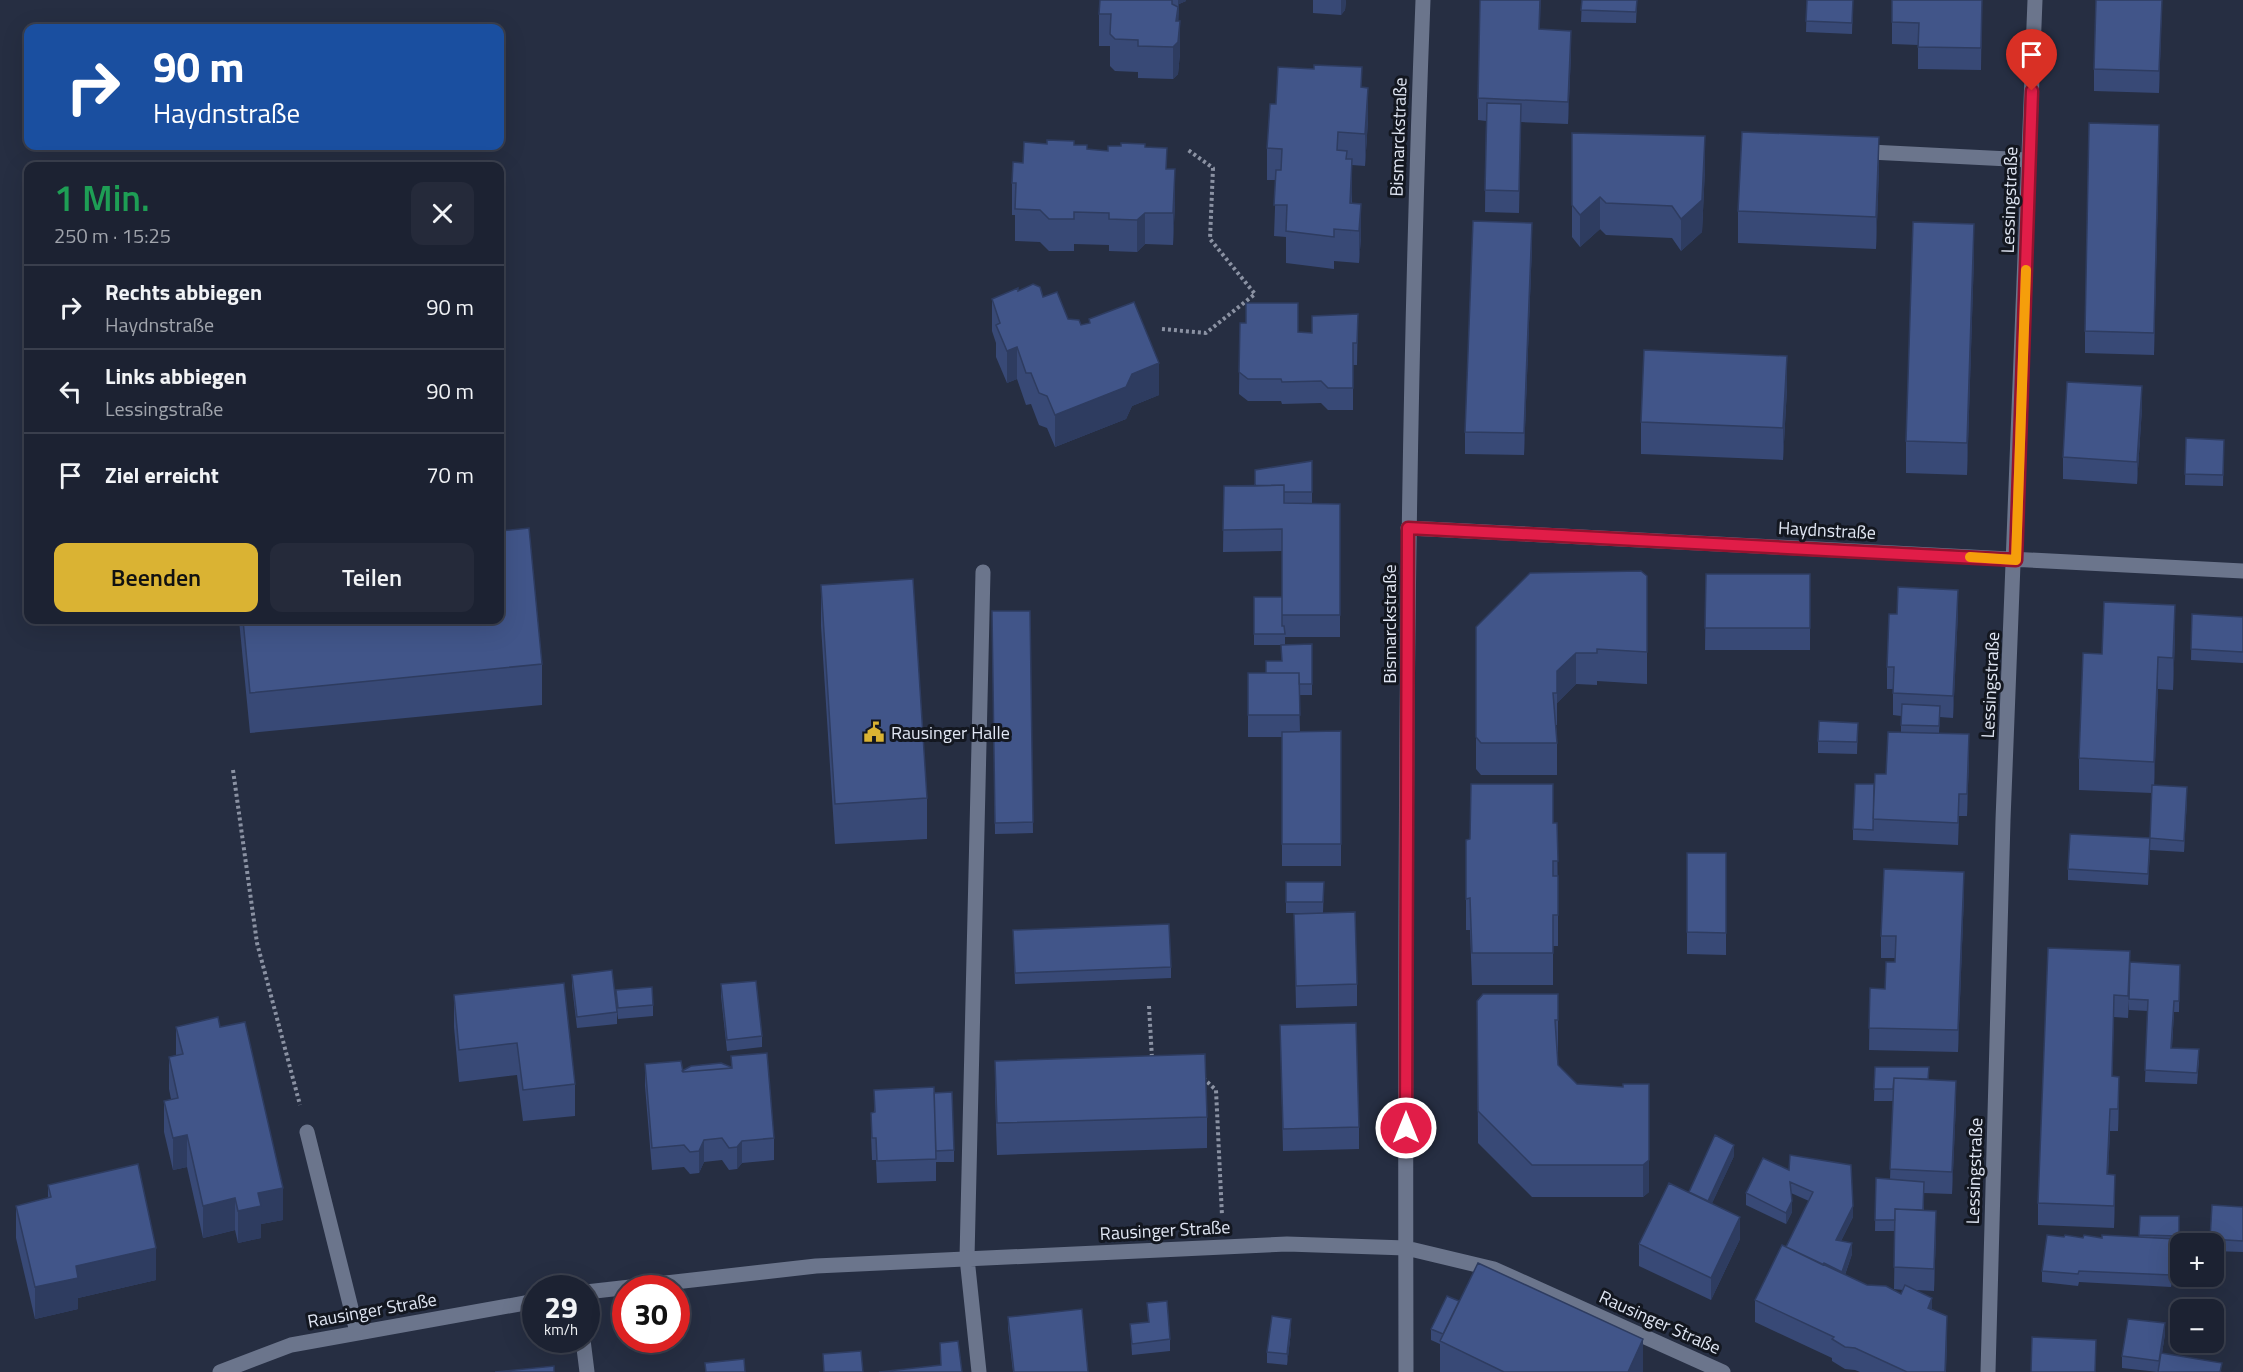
<!DOCTYPE html>
<html lang="de">
<head>
<meta charset="utf-8">
<style>
  body { margin:0; font-family:"Titillium Web",sans-serif; background:#252a3a; color:#f1f3f6; height:100vh; display:flex; flex-direction:column; font-size:22px; white-space:nowrap }
  * { box-sizing:border-box; margin:0 }
  p { font-size:20px; color:#a0a4ac }
  .icon { flex:none; width:33px; height:33px; fill:none; stroke:currentColor; stroke-width:2; stroke-linecap:round; stroke-linejoin:round }
  .map { position:relative; flex:1; overflow:hidden }
  .panel { position:absolute; left:24px; top:162px; width:480px; height:462px; display:flex; flex-direction:column; background:#1c2232; border-radius:12px; box-shadow:0 6px 24px #0002,0 0 0 2px #3a3f4d }
  .panel>* { flex:none }
  .hud { position:absolute; left:24px; top:24px; width:480px; height:126px; border-radius:12px; box-shadow:0 6px 24px #0002,0 0 0 2px #3a3f4d; background:#1a4fa0; color:#fff; overflow:hidden }
  .buttons { position:absolute; left:2170px; top:1233px; display:grid; gap:12px }
  .buttons a { display:grid; place-items:center; width:54px; height:54px; border-radius:12px; background:#1c2232; box-shadow:0 6px 24px #0002,0 0 0 2px #3a3f4d; font-size:30px }
  .speed { position:absolute; left:522px; top:1275px; display:flex; gap:12px; font-size:30px; font-weight:700; text-align:center }
  .speed>* { display:grid; place-content:center; width:78px; height:78px; border-radius:50%; background:#1c2232; box-shadow:0 6px 24px #0002,0 0 0 2px #3a3f4d; line-height:1 }
  .speed small { font-size:15px; font-weight:400 }
  .speed .limit { border:9px solid #d22; background:#fff; color:#111 }
  .pin { position:absolute; display:grid; place-items:center; width:51px; height:51px; color:#fff; margin:-62px -26px; border-radius:50% 50% 50% 0; rotate:-45deg; box-shadow:0 0 6px #0007 }
  .pin .icon { rotate:45deg }
  .me { position:absolute; width:66px; margin:-33px; rotate:0deg; stroke-linejoin:round; filter:drop-shadow(0 0 4px #0008) }
  .turn { display:flex; align-items:center; gap:21px; height:126px; padding:0 30px; font-size:27px }
  .turn .icon { width:78px; height:78px; stroke-width:2.5 }
  .turn b { display:block; font-size:42px; line-height:51px }
  .round { display:grid; place-items:center; flex:none; width:63px; height:63px; border-radius:12px; background:#252a3a }
  .head { display:flex; align-items:center; justify-content:space-between; height:102px; padding:0 30px }
  h1 { font-size:36px; font-weight:600; line-height:45px; color:#1e9e55 }
  .primary-button { display:flex; gap:12px; margin-top:auto; padding:12px 30px }
  .primary-button a { flex:1; height:69px; border-radius:12px; background:#dab333; color:#111; font-size:24px; font-weight:600; line-height:69px; text-align:center }
  .primary-button a+a { background:#252a3a; color:#f1f3f6 }
  ul { padding:0; list-style:none }
  li { display:flex; align-items:center; gap:18px; height:84px; padding:0 30px; border-top:2px solid #3a3f4d }
  li div { flex:1 }
  li b { display:block; font-size:22px }
  li em { font-style:normal }
  .map>svg:first-child { display:block }
</style>
</head>
<body>
<div class="map">
<svg width="2243" height="1372" viewBox="0 0 2243 1372">
  <rect width="100%" height="100%" fill="#262e42"/>
  <g fill="none" stroke-linecap="round" stroke-linejoin="round">
    <!-- path -->
    <path stroke="#8b92a3" stroke-width="4" stroke-dasharray="3 3" stroke-linecap="butt" d="M1162 329 1206 333 1255 294 1210 239 1213 168 1188 150
      M233 770 257 943 300 1105
      M1149 1006 1152 1059
      M1203 1078 1216 1090 1222 1216"/>
    <!-- service -->
    <path stroke="#6b758c" stroke-width="15" d="M1870 152 2029 160
      M967 1258 983 572"/>
    <!-- minor -->
    <path stroke="#6b758c" stroke-width="15" d="M1408 528 2243 571
      M307 1132 357 1332
      M967 1258 979 1372
      M586 1292 816 1266 1287 1244 1406 1248 1494 1269 1723 1372
      M583 1340 587 1372
      M220 1372 291 1345 536 1301
      M1406 1372C1405 915 1405 457 1423 0
      M1988 1372 2003 820 2035 0"/>
  </g>
  <!-- wall -->
  <path fill="#384976" d="M1100 0H1186V1L1179 4 1178 21 1180 53 1178 74 1173 79 1138 78V72L1115 71 1110 66V46H1099V14Z
    M1313 0H1346L1345 10 1341 15 1313 13Z
    M1582 0H1637L1636 23 1581 22Z
    M1807 0H1853L1852 34 1806 32Z
    M1892 0H1982L1981 70 1918 69V45L1892 44Z
    M2162 0 2159 93 2094 91V69Z
    M1540 29 1571 53 1568 124 1521 122 1519 213 1485 212 1486 121 1478 120V98Z
    M1362 87 1368 120 1365 166 1352 165V204L1361 236 1359 263 1334 261V269L1286 263V237L1274 236 1276 180H1267V148L1276 104Z
    M1572 133 1705 168 1702 232 1681 251 1672 238 1606 235 1600 229 1580 247 1572 237Z
    M1047 144 1074 145 1087 149 1108 151 1145 147 1167 169 1175 201 1173 245 1145 244 1137 252 1109 251V245L1074 244V251H1049L1040 242 1015 241V215H1012V183L1023 163Z
    M2159 147 2154 355 2085 353V331Z
    M1879 169 1876 249 1738 243V211Z
    M1532 245 1524 455 1465 454V432Z
    M1974 256 1967 475 1906 473V441Z
    M1018 291 1043 297 1068 319 1081 325 1089 323V319L1159 395 1132 406 1126 419 1055 447 1047 428 1039 425 1031 404 1026 405 1017 379 1007 383 996 357V343L992 331V299Z
    M1358 314 1357 365H1353V410H1328L1321 403 1282 404 1281 401H1248L1239 394 1240 323 1298 332 1312 333Z
    M1787 388 1783 460 1641 454V422Z
    M2142 408 2137 484 2063 479V457Z
    M2186 438 2224 440 2223 486 2185 485Z
    M1312 461V503H1284L1340 504V637H1285V645L1312 644V695H1299L1300 732 1341 731V866H1282V737H1248V695L1266 673 1282 661 1281 645H1254V597H1282V551L1223 552 1224 486H1255Z
    M1706 574H1810V650H1705Z
    M1647 576V684L1597 681V685L1576 684 1557 703V725H1556L1557 743V775H1481L1476 769V627Z
    M821 585 927 798V839L835 844 821 626Z
    M992 611H1030L1033 833 995 834Z
    M1958 612 1953 718 1940 717 1939 733 1969 756 1967 816H1959L1958 845 1853 840V829L1874 784 1886 774 1901 732V716L1893 715V689H1887V667L1897 614Z
    M2192 614 2243 617V663L2191 660Z
    M239 620H500L542 664V705L250 733Z
    M2175 637 2173 690 2158 689 2154 785 2187 798 2184 852 2150 850 2148 885 2068 880V869L2150 838 2152 793 2079 790V758L2102 654Z
    M1858 723 1857 754 1818 753V741Z
    M1553 823H1557L1558 915V946H1553V985H1472L1470 930H1466V840Z
    M1687 853H1726V955L1687 954Z
    M1286 882H1324L1323 913 1357 984V1006L1296 1008 1294 914 1312 913H1286Z
    M1964 894 1958 1052 1869 1050 1870 988 1885 989 1895 962V958H1881V936Z
    M1013 930 1171 967V978L1015 984Z
    M2048 948 2130 962 2180 965 2179 1012H2174L2172 1048 2199 1060 2197 1084 2145 1082 2148 1011 2129 1010V1000L2128 1018 2114 1017 2112 1076 2119 1099 2118 1131H2110L2108 1174 2115 1197 2114 1228 2038 1225V1203Z
    M572 975 617 1012V1024L577 1028 572 986Z
    M721 984 762 1036V1047L727 1051 721 996Z
    M616 990 653 1005V1016L618 1019 616 1001Z
    M1558 994V1052H1557L1558 1065 1577 1084 1623 1087 1649 1084V1192L1643 1197H1532L1478 1143 1477 1001Z
    M454 995 575 1084V1116L523 1121 517 1075 459 1082 454 1027Z
    M1280 1025 1359 1127V1149L1283 1151Z
    M176 1027H220L283 1220 261 1224V1238L238 1243 235 1230 203 1238 187 1167 173 1170 164 1132V1101L171 1099 169 1089V1057L176 1055Z
    M731 1056 774 1138V1160L742 1163 737 1169 729 1170 722 1160 704 1162 699 1173 690 1174 684 1167 652 1170 645 1086V1064L682 1071 731 1067Z
    M995 1061 1207 1117V1148L997 1155 995 1093Z
    M1875 1067 1929 1079 1956 1103 1952 1194 1924 1193V1210L1936 1233 1934 1291 1916 1290 1932 1310 1947 1338 1946 1372H1860L1855 1370 1845 1369 1832 1361V1358L1755 1322V1300L1786 1247 1809 1201 1791 1193 1792 1212 1786 1224 1746 1205V1193L1763 1158 1853 1217 1841 1241 1852 1254 1845 1275 1867 1285 1901 1294 1903 1290 1894 1289 1895 1231H1875L1876 1178 1890 1179 1893 1101H1874Z
    M874 1090 934 1093 954 1150V1162H936V1181L877 1183 876 1160H872L871 1134V1113L874 1112Z
    M1734 1156 1712 1203 1740 1239 1711 1300 1639 1266V1244L1689 1192Z
    M48 1185 156 1280 78 1298V1309L35 1319 16 1238V1206L48 1198Z
    M2212 1205 2243 1207V1252L2214 1251V1244H2210Z
    M2140 1216H2179V1247H2176L2171 1287 2079 1282 2078 1286 2042 1282V1271L2064 1237 2102 1238 2139 1237Z
    M1459 1301 1643 1371V1372H1440V1344L1431 1340V1329Z
    M1147 1303 1170 1339V1351L1132 1355 1130 1324 1148 1322Z
    M1008 1317 1088 1372H1013L1008 1328Z
    M1291 1331 1287 1365 1267 1363V1352Z
    M2165 1334 2162 1353 2222 1372H2158L2122 1368V1356Z"/>
  <!-- shaded-wall -->
  <path fill="#2e3c60" d="M1178 0H1186V1L1179 4 1178 39 1180 21V53L1178 74 1173 79V47L1178 10Z
    M1341 0H1346L1345 10 1341 15Z
    M1540 0H1541L1539 51V29Z
    M2162 0 2159 93V71Z
    M1571 31V53L1568 124V102Z
    M1368 88V120L1365 166V134Z
    M2159 125V147L2154 355V333Z
    M1705 136V168L1702 232 1681 251V219Z
    M1879 137V169L1876 249V217Z
    M1352 159V191L1350 235V203Z
    M1175 169V201L1173 245V213Z
    M1600 197V229L1580 247V215Z
    M1361 204V236L1359 263V231Z
    M1145 213V244L1137 252V220Z
    M1532 223V245L1524 455V433Z
    M1974 224V256L1967 475V443Z
    M1017 347V379L1007 383V351Z
    M1787 356V388L1783 460V428Z
    M1159 363V395L1132 406 1126 419 1055 447V415L1132 374Z
    M2142 386V408L2137 484V462Z
    M1958 590V612L1953 718V696Z
    M2175 605V637L2173 690V658Z
    M1576 653V684L1557 703V671Z
    M2158 657V689L2154 793V762Z
    M1969 734V756L1967 816V794Z
    M2187 787V798L2184 852V841Z
    M1964 872V894L1958 1052V1030Z
    M2119 1077V1099L2118 1131V1109Z
    M1956 1081V1103L1952 1194V1172Z
    M2110 1109V1131L2107 1196V1174Z
    M187 1135V1167L173 1170V1138Z
    M704 1140V1162L699 1173V1151Z
    M742 1141V1163L737 1169V1147Z
    M1734 1145V1156L1704 1221V1210Z
    M1649 1160V1192L1643 1197V1165Z
    M2115 1175V1197L2114 1228V1206Z
    M283 1188V1220L261 1224V1238L238 1243V1211L258 1193Z
    M235 1198V1230L203 1238V1206Z
    M1792 1201V1212L1786 1224V1213Z
    M1853 1206V1217L1836 1251V1240Z
    M1936 1211V1233L1934 1291V1269Z
    M1740 1217V1239L1711 1300V1278Z
    M2176 1239V1250L2171 1287V1275Z
    M1852 1243V1254L1842 1283V1272Z
    M156 1248V1280L78 1298V1309L35 1319V1287L76 1266Z
    M1932 1298V1320L1928 1308Z
    M1947 1316V1338L1945 1372Z
    M1291 1319V1331L1287 1365V1354Z
    M2165 1323V1334L2159 1372V1361Z
    M1643 1339V1372H1628Z"/>
  <!-- building -->
  <path fill="#415589" stroke="#2e3c60" stroke-width="1.5" d="M1100 0H1172V4L1178 7 1176 21H1180L1178 42 1173 47 1138 46V40L1115 39 1110 34 1111 14H1099Z
    M1480 0H1540L1539 29 1571 31 1568 102 1478 98Z
    M1582 0H1637L1636 12 1581 10Z
    M1807 0H1853L1852 23 1806 21Z
    M1892 0H1982L1981 48 1918 47 1919 23 1892 22Z
    M2096 0H2162L2159 71 2094 69Z
    M1314 65 1362 67 1361 87 1368 88 1365 134 1338 132 1337 150 1347 151 1346 159H1352L1350 203 1361 204 1359 231 1334 229V237L1286 231 1287 205H1274L1276 170H1281L1282 149 1267 148 1270 104H1276L1278 67 1314 69Z
    M1487 103 1521 104 1519 191 1485 190Z
    M2089 123 2159 125 2154 333 2085 331Z
    M1742 132 1879 137 1876 217 1738 211Z
    M1572 133 1705 136 1702 200 1681 219 1672 206 1606 203 1600 197 1580 215 1572 205Z
    M1047 140 1074 141V145H1087V149L1108 151V146H1121V143L1145 144V147L1167 148 1166 169H1175L1173 213H1145L1137 220 1109 219V213L1074 212V219H1049L1040 210 1015 209 1016 183H1012L1013 162 1023 163 1024 142 1047 144Z
    M1473 221 1532 223 1524 433 1465 432Z
    M1913 222 1974 224 1967 443 1906 441Z
    M1033 284 1040 287 1043 297 1057 292 1068 319 1079 320 1081 325 1090 323 1089 319 1134 302 1159 363 1132 374 1126 387 1055 415 1047 396 1039 393 1031 373H1026L1017 347 1007 351 996 325 1000 323 992 299 1018 288V291Z
    M1246 303H1298V332L1312 333V316L1358 314 1357 343H1353V388H1328L1321 381 1282 382 1281 379H1248L1239 372 1240 323H1246Z
    M1644 350 1787 356 1783 428 1641 422Z
    M2067 382 2142 386 2137 462 2063 457Z
    M2186 438 2224 440 2223 475 2185 474Z
    M1312 461V492H1284V485L1255 486V470Z
    M1284 485V503L1340 504V615H1282V529L1223 530 1224 486Z
    M529 528 542 664 250 693 243 620H500V531Z
    M1641 571 1647 576V652L1597 649V653H1576L1557 671V693H1553L1557 743H1481L1476 737V627L1530 573Z
    M1706 574H1810V628H1705Z
    M913 579 927 798 835 804 821 585Z
    M1898 587 1958 590 1953 696 1893 693 1894 667H1887L1889 614H1897Z
    M1254 597H1282V626H1284L1285 634H1254Z
    M2104 602 2175 605 2173 658 2158 657 2154 762 2079 758 2083 653 2102 654Z
    M992 611H1030L1033 822 995 823Z
    M2192 614 2243 617V652L2191 649Z
    M1312 644V684H1299V673H1266V661H1282L1281 645Z
    M1248 673H1299L1300 715H1248Z
    M1902 704 1940 706 1939 726 1901 725Z
    M1819 721 1858 723 1857 742 1818 741Z
    M1341 731V844H1282V732Z
    M1888 732 1969 734 1967 794H1959L1958 823 1873 819 1875 774H1886Z
    M1471 784H1553V823H1557L1558 861H1553V876H1558V915H1553V953H1472L1470 898 1466 899V840L1470 839Z
    M1855 784H1874L1873 830 1853 829Z
    M2152 785 2187 787 2184 841 2150 838 2148 874 2068 869 2070 834 2150 838Z
    M1687 853H1726V933L1687 932Z
    M1884 869 1964 872 1958 1030 1869 1028 1870 988 1885 989 1886 962H1895L1896 936H1881Z
    M1286 882H1324L1323 902H1286Z
    M1355 912 1357 984 1296 986 1294 914Z
    M1169 924 1171 967 1015 973 1013 930Z
    M2048 948 2130 951 2128 996 2114 995 2112 1076 2119 1077 2118 1109H2110L2107 1174 2115 1175 2114 1206 2038 1203Z
    M2130 962 2180 965 2179 1001H2174L2171 1048 2199 1049 2197 1073 2145 1070 2148 1000 2129 999Z
    M612 970 617 1012 577 1017 572 975Z
    M756 981 762 1036 727 1040 721 984Z
    M564 983 575 1084 523 1090 517 1043 459 1050 454 995Z
    M652 987 653 1005 618 1008 616 990Z
    M1483 994H1558V1020H1555L1558 1065 1577 1084 1623 1087V1084H1649V1160L1643 1165H1532L1478 1111 1477 1001Z
    M218 1017 220 1027 245 1022 283 1188 258 1193 261 1206 238 1211 235 1198 203 1206 187 1135 173 1138 164 1101 178 1098 169 1057 183 1054 176 1027Z
    M1356 1023 1359 1127 1283 1129 1280 1025Z
    M767 1053 774 1138 742 1141 737 1147 729 1148 722 1138 704 1140 699 1151 690 1152 684 1145 652 1148 645 1064 681 1061 683 1072 708 1070 732 1068 731 1056Z
    M1205 1054 1207 1117 997 1123 995 1061Z
    M721 1063 731 1067V1068L683 1072 682 1071 691 1066Z
    M1875 1067H1929L1928 1079 1894 1078 1893 1089H1874Z
    M1894 1078 1956 1081 1952 1172 1890 1169Z
    M934 1087 936 1159 877 1161 876 1138H872L871 1113 875 1112 874 1090Z
    M952 1092 954 1150 936 1151 934 1093Z
    M1715 1135 1734 1145 1708 1201 1689 1192Z
    M1790 1155 1851 1165 1853 1206 1836 1240 1852 1243 1842 1272 1824 1263 1823 1265 1786 1247 1813 1192 1790 1182 1792 1201 1786 1213 1746 1193 1763 1158 1789 1170Z
    M138 1164 156 1248 76 1266 78 1278 35 1287 16 1206 51 1197 48 1185Z
    M1876 1178 1924 1182 1923 1210 1895 1209V1220H1875Z
    M1669 1183 1740 1217 1711 1278 1639 1244Z
    M2212 1205 2243 1207V1241L2210 1239Z
    M1895 1209 1936 1211 1934 1269 1894 1267Z
    M2140 1216H2179V1236L2139 1235Z
    M2047 1235 2064 1237 2065 1235 2083 1238 2084 1235 2102 1238V1235L2176 1239 2171 1275 2079 1271 2078 1274 2042 1271Z
    M1782 1245 1867 1285 1886 1286 1901 1294 1905 1285 1932 1298 1928 1308 1947 1316 1945 1372H1907L1855 1348 1845 1347 1832 1339 1834 1337 1755 1300Z
    M1478 1263 1643 1339 1628 1372H1504L1440 1341Z
    M1447 1296 1459 1301 1443 1334 1431 1329Z
    M1167 1301 1170 1339 1132 1344 1130 1324 1149 1322 1147 1303Z
    M1082 1309 1088 1372H1014L1008 1317Z
    M1272 1316 1291 1319 1287 1354 1267 1352Z
    M2128 1319 2165 1323 2159 1361 2122 1356Z
    M2032 1337 2096 1340 2095 1372H2031Z
    M958 1341 962 1372H879L941 1365 940 1343Z
    M861 1351 863 1372H824L823 1354Z
    M2161 1353 2222 1363 2220 1372H2158Z
    M744 1359 745 1372H706L705 1363Z
    M554 1366V1372H495Z"/>
  <g fill="none" stroke-linecap="round" stroke-linejoin="round">
    <!-- route casing -->
    <g stroke="#92132f" stroke-width="15">
      <path id="route" d="M1406 1128 1408 528 2016 560 2032 91"/>
    </g>
    <!-- route -->
    <use href="#route" stroke="#e11d48" stroke-width="10"/>
    <!-- slow -->
    <path stroke="#f59e0b" stroke-width="10" d="M1970 557 2016 560 2026 270"/>
  </g>
  <!-- icons -->
  <defs>
    <g id="civic-bare" transform="scale(1.62)"><path d="M-.6-6.5H3V-4.5H.6V-3L4-1V1h2V6H-6V1h2V-1L-.6-3ZM-1.2 2.5V6h2.4V2.5Z" fill="#dab333" stroke="#131720" stroke-width="2.5" paint-order="stroke"/></g>
  </defs>
  <g fill-rule="evenodd">
    <use href="#civic-bare" x="874" y="732"/>
  </g>
  <g text-anchor="middle" dominant-baseline="central" stroke-width="6" stroke-linejoin="round" paint-order="stroke">
    <!-- street labels -->
    <g font-size="18" fill="#e0e6f3" stroke="#131720">
      <text transform="translate(1398 137) rotate(-88)">Bismarckstraße</text>
      <text transform="translate(2009 200) rotate(-88)">Lessingstraße</text>
      <text transform="translate(1827 530) rotate(3)">Haydnstraße</text>
      <text transform="translate(1389 624) rotate(-90)">Bismarckstraße</text>
      <text transform="translate(1990 685) rotate(-87)">Lessingstraße</text>
      <text transform="translate(1974 1171) rotate(-88)">Lessingstraße</text>
      <text transform="translate(1165 1230) rotate(-3)">Rausinger Straße</text>
      <text transform="translate(372 1310) rotate(-10)">Rausinger Straße</text>
      <text transform="translate(1660 1322) rotate(24)">Rausinger Straße</text>
    </g>
    <!-- poi labels -->
    <g font-size="18" fill="#e0e6f3" stroke="#131720" text-anchor="start">
      <text x="891" y="732">Rausinger Halle</text>
    </g>
  </g>
</svg>
<div class="buttons">
<a>+</a>
<a>−</a>
</div>
<div class="speed"><div>29<small>km/h</small></div><div class="limit">30</div></div>
<div class="pin" style="left:2032px;top:91px;background:#d93025"><svg class="icon" aria-label="arrive" viewBox="0 0 24 24"><path d="M6 21V4h12l-3 4 3 4H6"/></svg></div>
<svg class="me" style="left:1406px;top:1128px" viewBox="-20 -20 40 40"><circle r="17" fill="#e11d48" stroke="#fff" stroke-width="3"/><path d="M0-11L8 9 0 5-8 9z" fill="#fff"/></svg>
<div class="hud">
<div class="turn"><svg class="icon" aria-label="right" viewBox="0 0 24 24"><path d="M7 20v-9h11M14 6l5 5-5 5"/></svg><div><b>90 m</b>Haydnstraße</div></div>
</div>
<section class="panel">
<div class="head"><div><h1>1 Min.</h1><p>250 m · 15:25</p></div><a class="round"><svg class="icon" aria-label="close" viewBox="0 0 24 24"><path d="M6 6l12 12M18 6L6 18"/></svg></a></div>
<ul>
<li><svg class="icon" aria-label="right" viewBox="0 0 24 24"><path d="M7 20v-9h11M14 6l5 5-5 5"/></svg><div><b>Rechts abbiegen</b><p>Haydnstraße</p></div><em>90 m</em></li>
<li><svg class="icon" aria-label="left" viewBox="0 0 24 24"><path d="M17 20v-9H6M10 6l-5 5 5 5"/></svg><div><b>Links abbiegen</b><p>Lessingstraße</p></div><em>90 m</em></li>
<li><svg class="icon" aria-label="arrive" viewBox="0 0 24 24"><path d="M6 21V4h12l-3 4 3 4H6"/></svg><div><b>Ziel erreicht</b></div><em>70 m</em></li>
</ul>
<div class="primary-button"><a>Beenden</a><a>Teilen</a></div>
</section>
</div>
</body>
</html>
